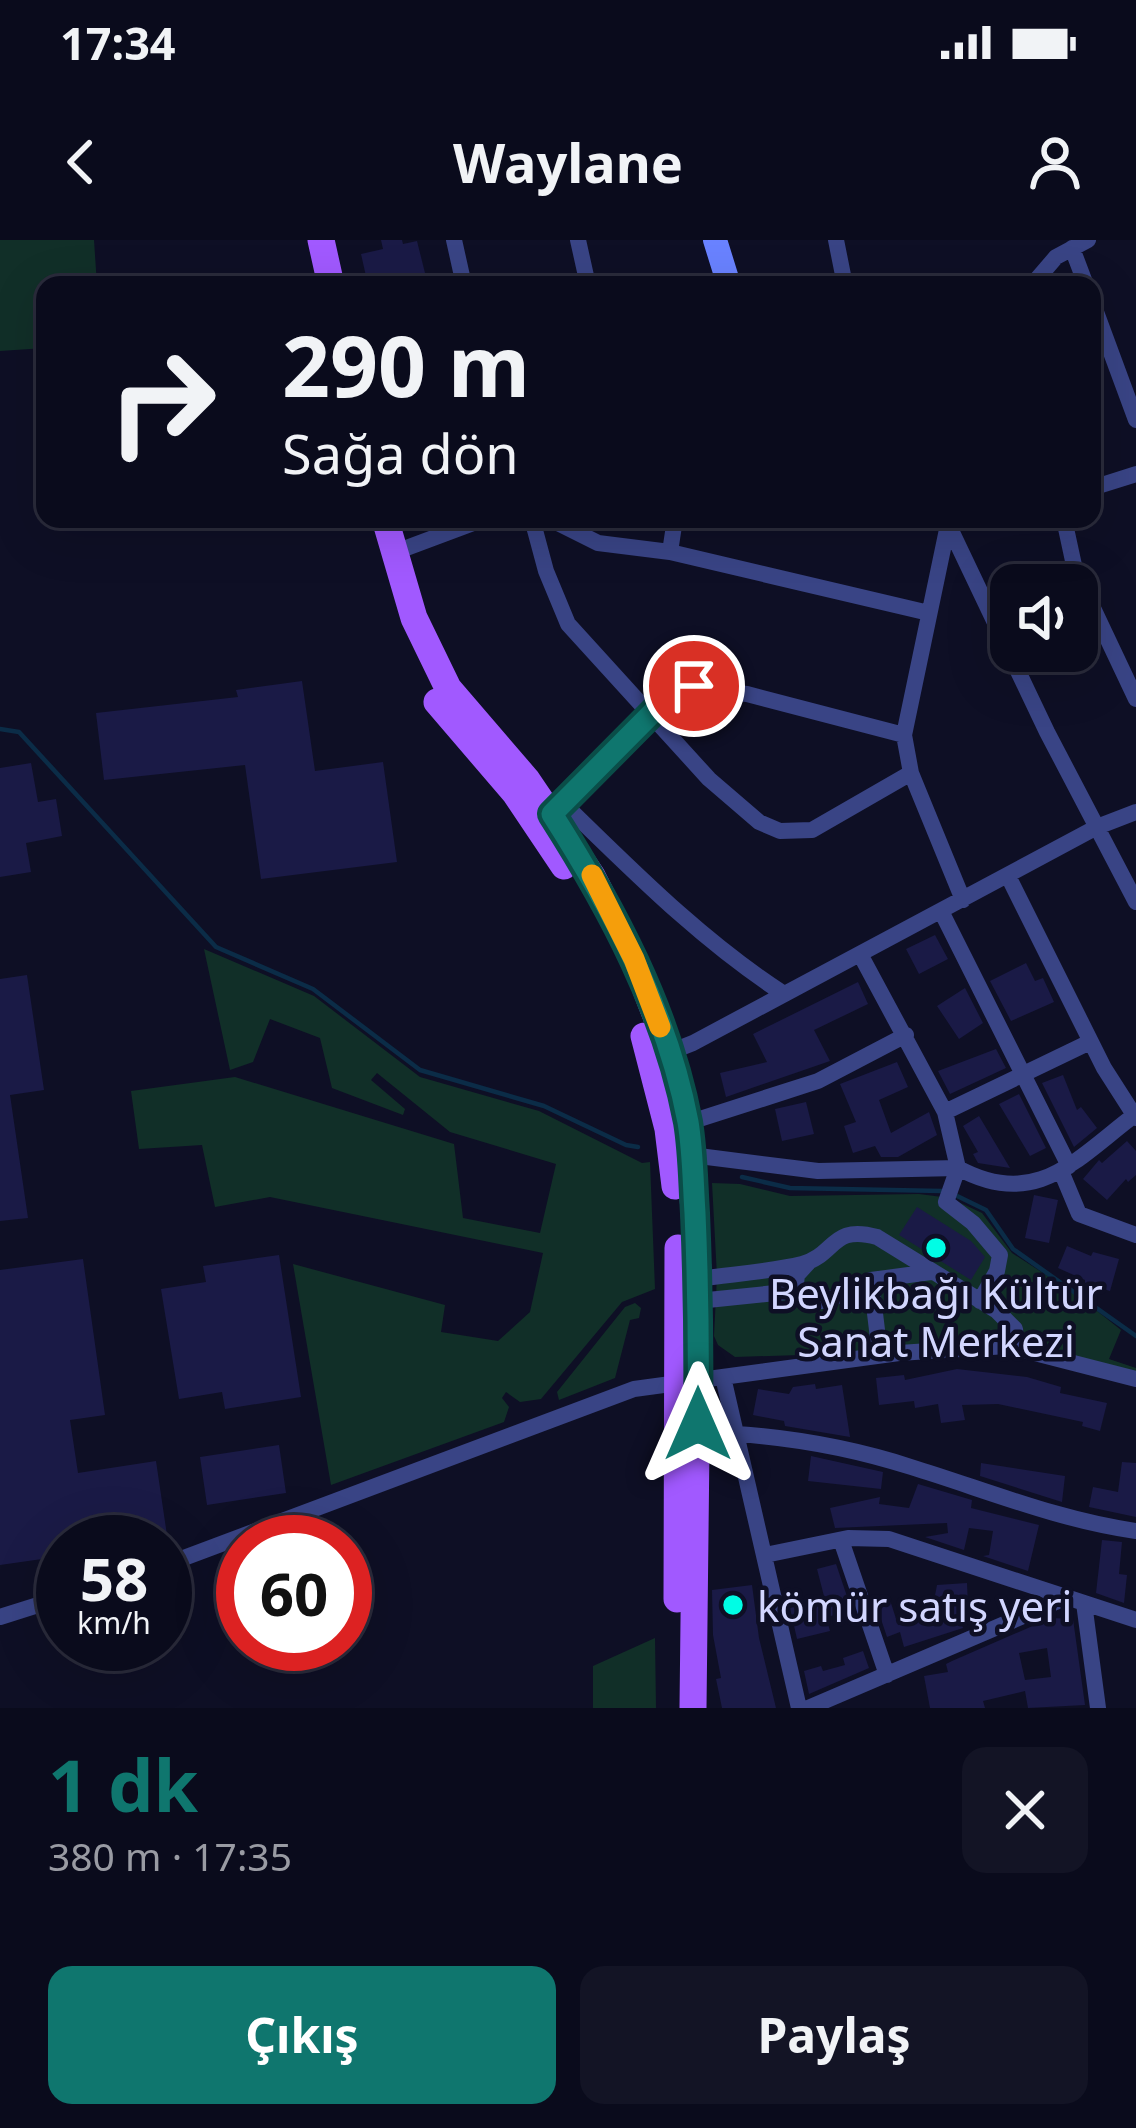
<!DOCTYPE html>
<html lang="tr">
<head>
<meta charset="utf-8">
<style>
  body { margin:0; font-family:"Noto Sans",sans-serif; background:#131425; color:#f1f3f6; height:100vh; display:flex; flex-direction:column; font-size:45px; white-space:nowrap }
  * { box-sizing:border-box; margin:0 }
  p { font-size:39px; color:#999ba3 }
  .icon { flex:none; width:66px; height:66px; fill:none; stroke:currentColor; stroke-width:2; stroke-linecap:round; stroke-linejoin:round }
  .map { position:relative; height:1468px; overflow:hidden }
  .sheet { display:flex; flex-direction:column; background:#0a0b1c; flex:1 }
  .sheet>* { flex:none }
  .guide { position:absolute; left:36px; top:36px; width:1065px; height:252px; border-radius:24px; box-shadow:0 12px 48px #0002,0 0 0 3px #2a2b3b; background:#0a0b1c; color:#f1f3f6; overflow:hidden }
  .buttons { position:absolute; left:990px; top:324px; display:grid; gap:24px }
  .buttons a { display:grid; place-items:center; width:108px; height:108px; border-radius:24px; background:#0a0b1c; box-shadow:0 12px 48px #0002,0 0 0 3px #2a2b3b; font-size:60px }
  .speed { position:absolute; left:36px; top:1275px; display:flex; gap:24px; font-size:60px; font-weight:700; text-align:center }
  .speed>* { display:grid; place-content:center; width:156px; height:156px; border-radius:50%; background:#0a0b1c; box-shadow:0 12px 48px #0002,0 0 0 3px #2a2b3b; line-height:1 }
  .speed small { font-size:30px; font-weight:400 }
  .speed .limit { border:18px solid #d22; background:#fff; color:#111 }
  .pin { position:absolute; display:grid; place-items:center; width:102px; height:102px; color:#fff; margin:-51px; border:6px solid #fff; border-radius:50%; box-shadow:0 3px 12px #0007 }
  .me { position:absolute; width:132px; margin:-66px; rotate:0deg; stroke-linejoin:round; filter:drop-shadow(0 0 9px #0008) }
  .turn { display:flex; align-items:center; gap:42px; height:252px; padding:0 48px; font-size:54px }
  .turn .icon { width:156px; height:156px; stroke-width:2.5 }
  .turn b { display:block; font-size:84px; line-height:102px }
  .round { display:grid; place-items:center; flex:none; width:126px; height:126px; border-radius:24px; background:#131425 }
  .head { display:flex; align-items:center; justify-content:space-between; height:204px; padding:0 48px }
  h1 { font-size:72px; font-weight:700; line-height:90px; color:#0f766e }
  .button { display:flex; gap:24px; margin-top:auto; padding:24px 48px }
  .button a { flex:1; height:138px; border-radius:24px; background:#0f766e; color:#fff; font-size:48px; font-weight:700; line-height:138px; text-align:center }
  .button a+a { background:#131425; color:#f1f3f6 }
  .status { display:flex; justify-content:space-between; align-items:center; height:84px; padding:0 60px; background:#0a0b1c; direction:ltr }
  .status svg { height:33px; fill:currentColor }
  header { display:flex; justify-content:space-between; align-items:center; height:156px; padding:0 48px; background:#0a0b1c; font-size:54px; font-weight:700 }
  .map>svg:first-child { display:block }
</style>
</head>
<body>
<div class="status"><b>17:34</b><svg viewBox="0 0 49 12"><path d="M0 12V9h3v3zM5 12V6h3v6zM10 12V3h3v9zM15 12V0h3v12zM26 1h20v11H26zM47 4h2v5h-2z"/></svg></div>
<header><svg class="icon" aria-label="back" viewBox="0 0 24 24"><path d="M15 5l-7 7 7 7"/></svg>Waylane<svg class="icon" aria-label="person" viewBox="0 0 24 24"><circle cx="12" cy="8" r="4"/><path d="M4 21q1-7 8-7t8 7"/></svg></header>
<div class="map">
<svg width="1136" height="1468" viewBox="0 0 1136 1468">
  <rect width="100%" height="100%" fill="#0e0f25"/>
  <!-- green -->
  <path fill="#112f28" d="M0 0H94L97 45H45V108L0 111Z
    M204 709 314 756 420 837 539 871 642 923 650 922 655 1049 622 1062 541 1159 520 1162 506 1152 502 1158 509 1167 504 1182 331 1245 293 1024 445 1065 441 1092 498 1101 530 1072 543 1013 270 957 215 967 202 905 139 909 131 851 235 837 454 904 463 978 540 993 556 924 450 892 377 833 371 840 405 869 403 875 332 848 320 798 270 779 253 822 230 830Z
    M712 943 740 944 790 956 919 954 950 958 982 973 1012 1013 1077 1055 1121 1090 1109 1119 1136 1128V1137L1034 1105 898 1108 893 1098 871 1097 861 1113 735 1117 718 1105 714 1096 717 1036Z
    M635 1063 641 1068 639 1078 630 1080 615 1138 559 1160 557 1152 625 1067Z
    M655 1398 656 1468H593V1426Z"/>
  <g fill="none" stroke-linecap="round" stroke-linejoin="round">
    <!-- stream -->
    <path stroke="#0b2c47" stroke-width="4.5" d="M0 489 19 492 216 707 313 749 420 830 544 866 626 905 638 907
      M742 937 790 948 942 951
      M953 954 986 970 1013 1009 1136 1096"/>
  </g>
  <!-- building -->
  <path fill="#1a1a46" fill-rule="evenodd" d="M381 0H402L403 4 417 1 426 37 368 45 361 14 383 9Z
    M302 441 315 531 383 522 397 622 261 639 245 525 104 540 96 473 238 457 236 450Z
    M31 523 38 562 56 559 62 596 26 603 31 632 0 637V528Z
    M935 695 948 719 919 734 906 709Z
    M1026 723 1035 741 1043 738 1054 762 1011 781 990 741Z
    M27 735 44 850 10 855 28 978 0 981V739Z
    M858 742 868 764 814 790 830 821 726 857 720 833 767 822 753 794Z
    M965 748 983 783 959 799 937 766Z
    M996 809 1006 828 950 854 938 831Z
    M897 822 908 847 879 860 891 893 929 872 937 895 898 917H881L875 906 853 913 844 886 856 882 840 844Z
    M1063 835 1077 870 1081 867 1097 888 1074 907 1042 843Z
    M1019 854 1046 908 1030 916 999 864Z
    M806 862 814 894 782 901 775 869Z
    M979 876 1010 928 978 923 973 914 978 912 963 886Z
    M1127 901 1136 911V935L1128 942 1126 939 1107 960 1083 939 1099 920 1102 923Z
    M1034 955 1058 960 1049 1003 1025 998Z
    M917 967 971 1001 985 1017 971 1040 899 995Z
    M1067 1006 1091 1016 1093 1012 1119 1019 1110 1051 1085 1043V1040L1058 1028Z
    M279 1015 301 1157 225 1169 222 1152 179 1159 161 1049 206 1042 203 1026Z
    M83 1019 105 1175 70 1180 78 1233 156 1221 168 1302H63V1316L0 1325V1030Z
    M957 1129 1027 1137 1061 1147 1060 1153 1107 1163 1100 1191 1082 1186 1083 1182 998 1164 962 1165 965 1180 941 1183 938 1164 915 1168 914 1161 879 1165 876 1138 904 1135 905 1140Z
    M815 1144 816 1149 842 1145 850 1197 785 1186 784 1181 753 1175 758 1149 789 1154 793 1147Z
    M279 1205 286 1253 207 1265 200 1217Z
    M811 1216 883 1232 881 1249 808 1241Z
    M1122 1222 1136 1223V1277L1089 1267 1093 1247 1118 1252Z
    M981 1223 1065 1236 1062 1262 980 1236Z
    M918 1244 972 1260 971 1268 1039 1285 1028 1331 983 1316 989 1315 993 1291 969 1288 964 1310 925 1297 948 1293 947 1283 835 1288 830 1268 880 1257 879 1264 909 1268Z
    M1102 1300 1122 1302 1119 1334 1127 1335 1124 1363 1096 1353Z
    M836 1324 852 1371 826 1377 830 1391 797 1399 790 1368 825 1360 817 1329Z
    M967 1343 968 1367 957 1368 963 1388 904 1407 900 1392 887 1397 875 1361 889 1357 899 1388 898 1385 931 1376 937 1345Z
    M752 1345 759 1398 776 1468H722L716 1439 721 1438 713 1395 712 1350Z
    M1051 1378 1073 1379 1085 1465 1028 1468 1025 1451 983 1461 985 1468H930L924 1436 948 1432 946 1424 952 1421ZM1047 1408 1051 1437 1025 1440 1019 1413Z
    M863 1411 869 1428 809 1454 804 1431 821 1426 823 1431 845 1425 843 1418Z"/>
  <g fill="none" stroke-linecap="round" stroke-linejoin="round">
    <!-- street -->
    <path stroke="#394485" stroke-width="16" d="M454 0 464 45
      M578 0 588 45
      M836 0 845 45
      M1072 8 1086 45
      M1032 45 1056 17 1088 0
      M1092 61 1136 180
      M1092 248 1136 234
      M532 279 546 331 568 384 709 539 759 582 780 591 812 590 911 533
      M550 279 598 303 670 312 929 373
      M1064 279 1075 330 1136 459
      M949 280 904 495 911 533 963 660
      M948 284 1047 492 1136 662
      M670 312 675 279
      M393 313 484 279
      M564 564C634 632 702 701 784 754
      M552 574 680 447 747 454 904 495
      M1008 636 1104 828 1136 878
      M941 671 1069 926
      M860 714 945 872 958 928 946 962 973 983 1000 1015 997 1031 980 1061
      M665 814 693 803 1097 587 1136 572
      M945 872 1090 802
      M681 885 818 841 906 795
      M691 915 818 931 958 928C1037 971 1077 918 1136 874
      M1061 931 1079 974 1136 995
      M698 1039C732 1034 769 1032 802 1024 836 1015 831 984 877 997L997 1071 1015 1089 1017 1109
      M795 1051C817 1077 844 1047 872 1045
      M698 1061 795 1051 797 1035 808 1023
      M880 1115 871 1040 931 1032
      M723 1137 799 1468
      M737 1194C795 1198 855 1209 911 1227 986 1250 1058 1280 1136 1291
      M841 1300 887 1435
      M765 1315 848 1298 889 1299 1136 1380
      M165 1325 634 1149 899 1113 1007 1106 1136 1139
      M1084 1363 1098 1468
      M0 1377 63 1357
      M808 1468 1063 1359"/>
    <!-- secondary -->
    <path stroke="#6982ff" stroke-width="24" d="M715 0 729 45"/>
    <!-- primary -->
    <path stroke="#a159ff" stroke-width="27" d="M321 0 331 45
      M385 279 414 378 448 448 527 540 592 636 634 719 670 812 688 882 698 1031 693 1468
      M437 462 515 553 564 626
      M644 796 668 889 675 946
      M677 1359 678 1008"/>
  </g>
  <g fill="none" stroke-linecap="round" stroke-linejoin="round">
    <!-- route casing -->
    <g stroke="#0a4d48" stroke-width="30">
      <path id="route" d="M694 446 680 447 669 456 552 574C612 668 667 771 688 882 693 912 693 943 695 973 698 1043 699 1113 698 1184"/>
    </g>
    <!-- route -->
    <use href="#route" stroke="#0f766e" stroke-width="21"/>
    <!-- slow -->
    <path stroke="#f59e0b" stroke-width="21" d="M592 635 634 719 660 787"/>
  </g>
  <!-- markers -->
  <g fill="#00fde5" stroke="#0e0f25" stroke-width="4.5">
    <circle cx="936" cy="1008" r="12"/>
    <circle cx="733" cy="1365" r="12"/>
  </g>
  <g text-anchor="middle" dominant-baseline="central" stroke-width="9" stroke-linejoin="round" paint-order="stroke">
    <!-- poi labels -->
    <g font-size="42" fill="#d2d6ff" stroke="#0e0f25">
      <text x="936" y="1052">Beylikbağı Kültür<tspan x="936" dy="48">Sanat Merkezi</tspan></text>
      <text x="757" y="1365" text-anchor="start">kömür satış yeri</text>
    </g>
  </g>
</svg>
<div class="buttons">
<a><svg class="icon" aria-label="sound" viewBox="0 0 24 24"><path d="M4 9h4l5-4v14l-5-4H4zM17 9q2 3 0 6"/></svg></a>
</div>
<div class="speed"><div>58<small>km/h</small></div><div class="limit">60</div></div>
<div class="pin" style="left:694px;top:446px;background:#d93025"><svg class="icon" aria-label="arrive" viewBox="0 0 24 24"><path d="M6 21V4h12l-3 4 3 4H6"/></svg></div>
<svg class="me" style="left:698px;top:1184px" viewBox="-20 -20 40 40"><path d="M0-17L14 15 0 8-14 15z" fill="#0f766e" stroke="#fff" stroke-width="4"/></svg>
<div class="guide">
<div class="turn"><svg class="icon" aria-label="right" viewBox="0 0 24 24"><path d="M7 20v-9h11M14 6l5 5-5 5"/></svg><div><b>290 m</b>Sağa dön</div></div>
</div>
</div>
<section class="sheet">
<div class="head"><div><h1>1 dk</h1><p>380 m · 17:35</p></div><a class="round"><svg class="icon" aria-label="close" viewBox="0 0 24 24"><path d="M6 6l12 12M18 6L6 18"/></svg></a></div>
<div class="button"><a>Çıkış</a><a>Paylaş</a></div>
</section>
</body>
</html>
